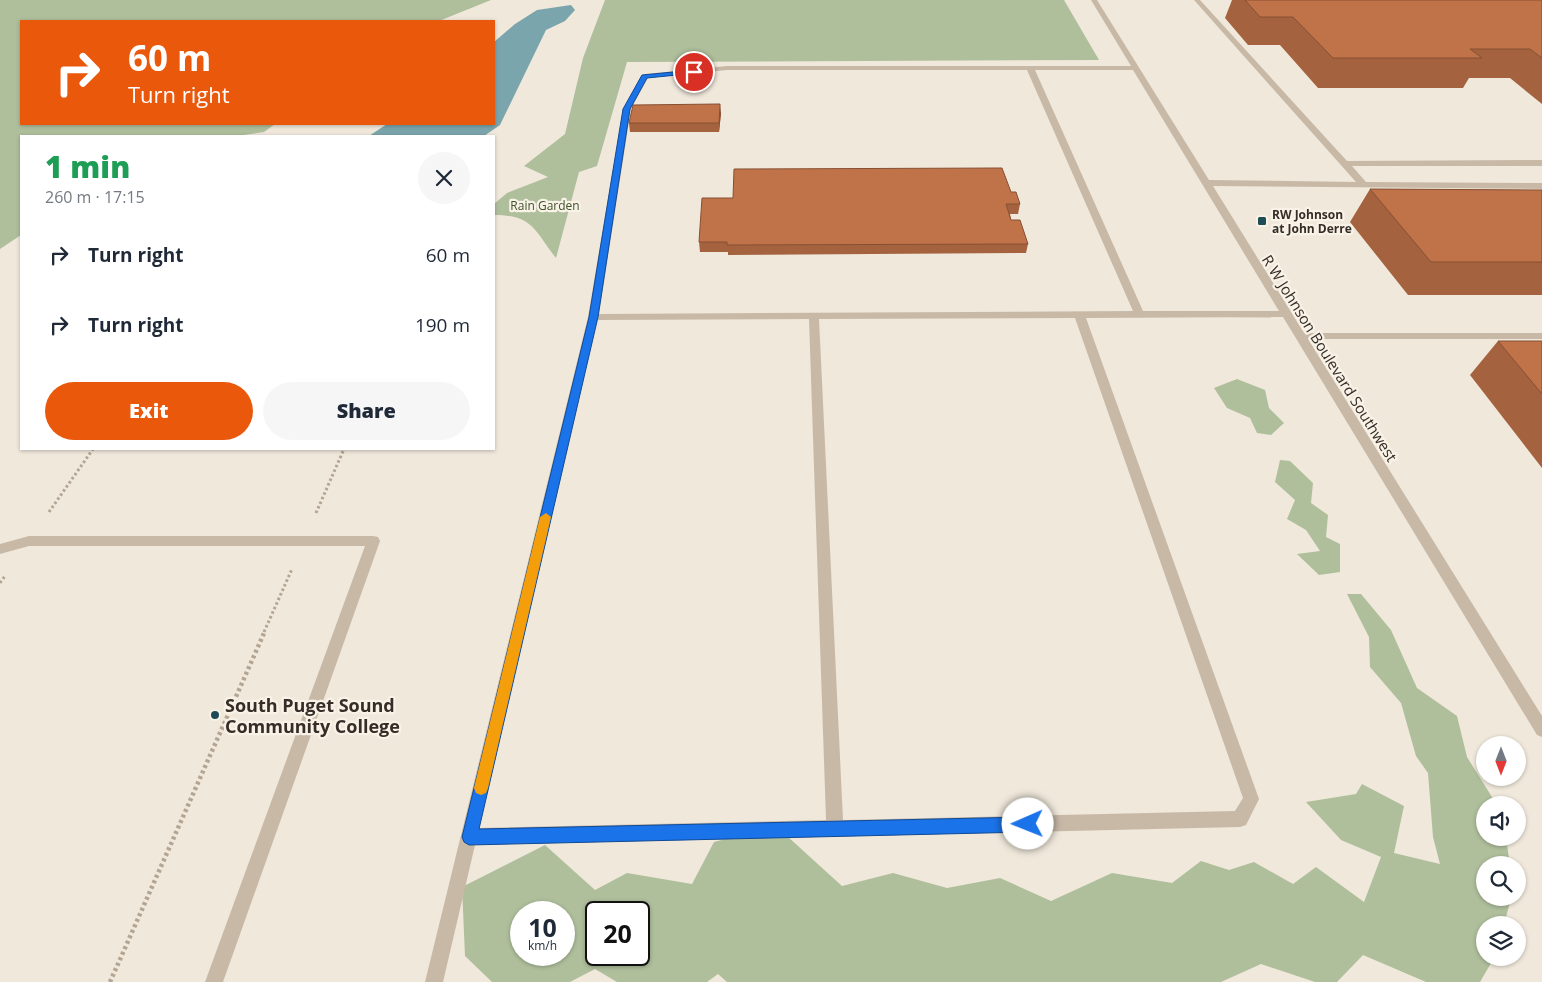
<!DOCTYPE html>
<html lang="en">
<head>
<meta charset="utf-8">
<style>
  body { margin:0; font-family:"Open Sans",sans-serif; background:#f6f6f7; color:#1f2937; height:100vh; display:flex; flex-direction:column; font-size:19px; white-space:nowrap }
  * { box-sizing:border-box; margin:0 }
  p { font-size:16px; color:#747a83 }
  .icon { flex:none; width:28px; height:28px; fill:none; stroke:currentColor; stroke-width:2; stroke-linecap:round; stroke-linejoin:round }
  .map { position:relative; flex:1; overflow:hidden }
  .drawer { position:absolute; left:20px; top:135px; width:475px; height:315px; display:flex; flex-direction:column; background:#fff; border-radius:0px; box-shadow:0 1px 4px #0004 }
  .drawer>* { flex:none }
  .guide { position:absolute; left:20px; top:20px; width:475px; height:105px; border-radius:0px; box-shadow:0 1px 4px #0004; background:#ea580c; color:#fff; overflow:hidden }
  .needle { width:32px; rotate:180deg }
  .controls { position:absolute; left:1476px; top:736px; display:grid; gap:10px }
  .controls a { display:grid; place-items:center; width:50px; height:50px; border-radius:50%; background:#fff; box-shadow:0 1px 4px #0004; font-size:25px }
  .speed { position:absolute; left:510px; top:901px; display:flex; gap:10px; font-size:25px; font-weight:700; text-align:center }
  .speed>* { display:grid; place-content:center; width:65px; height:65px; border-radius:50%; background:#fff; box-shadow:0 1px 4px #0004; line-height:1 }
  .speed small { font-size:12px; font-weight:400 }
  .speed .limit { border:2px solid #111; border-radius:8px; background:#fff; color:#111 }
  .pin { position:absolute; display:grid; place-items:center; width:42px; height:42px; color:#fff; margin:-21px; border:2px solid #fff; border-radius:50%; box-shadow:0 1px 5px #0007 }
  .me { position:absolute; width:55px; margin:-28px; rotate:269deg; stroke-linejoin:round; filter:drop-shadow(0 0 4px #0008) }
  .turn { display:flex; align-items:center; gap:18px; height:105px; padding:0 25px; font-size:22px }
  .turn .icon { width:65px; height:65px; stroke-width:2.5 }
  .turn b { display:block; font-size:35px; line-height:42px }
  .round { display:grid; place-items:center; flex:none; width:52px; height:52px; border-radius:26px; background:#f6f6f7 }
  .headline { display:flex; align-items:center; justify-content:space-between; height:85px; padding:0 25px }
  h1 { font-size:30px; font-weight:800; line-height:38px; color:#1e9e55 }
  .button { display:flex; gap:10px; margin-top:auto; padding:10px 25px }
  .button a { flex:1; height:58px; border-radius:30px; background:#ea580c; color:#fff; font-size:20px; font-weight:800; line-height:58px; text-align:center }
  .button a+a { background:#f6f6f7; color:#1f2937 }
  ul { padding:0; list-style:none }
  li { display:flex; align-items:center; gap:15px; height:70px; padding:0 25px }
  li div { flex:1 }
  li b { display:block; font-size:19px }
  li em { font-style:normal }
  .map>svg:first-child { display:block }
</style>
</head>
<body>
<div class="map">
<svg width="1542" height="982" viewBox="0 0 1542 982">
  <rect width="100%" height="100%" fill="#f0e8db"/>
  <!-- green -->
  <path fill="#afbf9c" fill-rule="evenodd" d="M0 0H491L439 21H21V124H275L264 132 236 136H21V235L0 249Z
    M605 0H1064L1099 60 627 62 597 166 579 172 556 258C534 230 533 215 494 215V204L507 193 548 177 524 166 565 134 583 58Z
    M1237 379 1265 390 1269 408 1284 423 1271 435 1257 433 1250 418 1227 408 1214 388Z
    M1280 460 1290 461 1313 483 1311 503 1328 515 1326 537 1340 544V572L1319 575 1297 554 1320 551 1306 530 1287 519 1295 500 1275 482Z
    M1347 594H1361L1391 630 1417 688 1457 716 1467 757 1497 805H1485V838H1506L1510 865H1485V898H1511L1504 925H1485V958H1494L1480 982H1426L1363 955 1337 982H1315L1261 964 1221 982H727L718 974 707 982H617L595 969 570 982H492L465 956 462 887 545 845 595 890 627 873 692 884 714 842 776 826 842 886 893 873 947 888 1000 878 1051 901 1112 873 1172 883 1201 861 1229 870 1254 862 1293 884 1316 867 1364 902 1381 857 1341 840 1306 802 1356 794 1362 784 1404 806 1394 853 1440 864 1433 837 1428 773 1416 756 1401 703 1370 667 1369 637ZM521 912H564V955H521ZM596 912H639V955H596Z"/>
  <!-- water -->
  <path fill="#7ba5ac" d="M571 5 575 10 565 21 546 30 500 125 484 136H369L387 124H494V42L515 24 537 10Z"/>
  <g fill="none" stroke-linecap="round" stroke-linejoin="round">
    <!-- path-far1 -->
    <path stroke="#b4a492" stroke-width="3" stroke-dasharray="2.5 2.5" stroke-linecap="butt" d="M49 512 93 449
      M316 513 344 449
      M0 583 5 576
      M264 632 292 569"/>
    <!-- path -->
    <path stroke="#b4a492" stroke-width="4.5" stroke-dasharray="3 3" stroke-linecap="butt" d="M110 982 265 631"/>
    <!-- minor -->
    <path fill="#c8b9a7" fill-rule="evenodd" d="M1091 0H1097L1209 180 1356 182 1194 0H1200L1347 161 1542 160V166H1352L1366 182 1542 183V189L1213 186 1304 333H1542V339H1308L1542 716V737L1537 735 1283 317 1086 318 1259 799 1246 825 1240 827 475 845 443 982H425L588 317 623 109 641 76 645 74 727 66H1131ZM727 70H1027L1133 311 599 314 631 109 648 78ZM1035 70H1133L1279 311H1143ZM1075 318 1243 798 1235 811 843 820 819 319ZM809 319 826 820 479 828 597 320Z
      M29 536H373L378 537 380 541 223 982H205L365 546H29L0 554V544Z"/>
  </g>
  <!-- wall -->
  <path fill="#a5623f" d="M1232 0H1542V104L1510 78H1469L1463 88H1318L1280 45H1248L1225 18Z
    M721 113 719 132H630L629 123Z
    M1370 189 1542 190V295H1408L1350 222Z
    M1011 192 1020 204 1018 214H1010L1011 220 1028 244 1026 253 728 255V252H700L699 242Z
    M1498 341H1542V468L1470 375Z"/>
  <!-- shaded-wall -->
  <path fill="#865033" d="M720 104 721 113 719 132V123Z"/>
  <!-- building -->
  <path fill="#c07249" stroke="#865033" d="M1245 0H1542V58L1530 49H1470L1482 58H1333L1293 17H1260Z
    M720 104 719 123H629L633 105Z
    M1002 168 1011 192H1016L1020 204H1006L1011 220H1020L1028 244 727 245V242H699L702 198H733L734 169Z
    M1370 189 1542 190V262H1431Z
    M1498 341H1542V394Z"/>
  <!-- route -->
  <path fill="#1a73e8" stroke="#114b97" d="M694 70 698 72 697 73 647 78 630 109 598 317 479 829 1028 817 1033 819 1035 824 1033 830 1028 832 469 845 464 842 462 837 589 317 623 109 642 75Z"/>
  <!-- slow -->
  <path fill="#f59e0b" d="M546 513 551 517 488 788 486 793 481 795 476 793 474 788 540 517Z"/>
  <!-- markers -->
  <g fill="#1f4b54" stroke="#f8f2e7" stroke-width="2">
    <rect x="1257" y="216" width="10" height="10" rx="2.5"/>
    <circle cx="215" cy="715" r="5"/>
  </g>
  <g text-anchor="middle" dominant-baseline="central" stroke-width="4.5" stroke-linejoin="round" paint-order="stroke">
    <!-- far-park labels -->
    <g font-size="12" fill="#40522c" stroke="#f8f2e7">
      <text x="545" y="205">Rain Garden</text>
    </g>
    <!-- far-poi labels -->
    <g font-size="12" font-weight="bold" fill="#352d27" stroke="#f8f2e7" text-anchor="start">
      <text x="1272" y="214">RW Johnson<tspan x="1272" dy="14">at John Derre</tspan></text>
    </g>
    <!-- street labels -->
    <g font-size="15" fill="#352d27" stroke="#f8f2e7">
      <text transform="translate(1330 358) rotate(58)">R W Johnson Boulevard Southwest</text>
    </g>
    <!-- near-poi labels -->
    <g font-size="18" font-weight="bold" fill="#352d27" stroke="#f8f2e7" text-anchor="start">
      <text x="225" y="705">South Puget Sound<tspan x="225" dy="21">Community College</tspan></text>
    </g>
  </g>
</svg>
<div class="controls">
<a><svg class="needle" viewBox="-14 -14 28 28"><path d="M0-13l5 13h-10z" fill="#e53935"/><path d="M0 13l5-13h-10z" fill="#747a83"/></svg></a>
<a><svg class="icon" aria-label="sound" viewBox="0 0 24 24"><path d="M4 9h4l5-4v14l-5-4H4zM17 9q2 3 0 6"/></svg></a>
<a><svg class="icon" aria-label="search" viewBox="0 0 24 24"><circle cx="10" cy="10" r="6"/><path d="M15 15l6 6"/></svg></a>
<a><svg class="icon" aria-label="layers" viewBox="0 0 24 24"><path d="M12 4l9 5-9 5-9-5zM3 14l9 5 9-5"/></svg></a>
</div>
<div class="speed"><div>10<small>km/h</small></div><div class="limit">20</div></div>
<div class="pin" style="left:694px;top:72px;background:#d93025"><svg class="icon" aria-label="arrive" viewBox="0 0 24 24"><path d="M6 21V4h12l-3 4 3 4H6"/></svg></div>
<svg class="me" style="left:1028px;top:824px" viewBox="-20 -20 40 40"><circle r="19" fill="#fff"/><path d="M0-13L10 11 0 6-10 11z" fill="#1a73e8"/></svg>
<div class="guide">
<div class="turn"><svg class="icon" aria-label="right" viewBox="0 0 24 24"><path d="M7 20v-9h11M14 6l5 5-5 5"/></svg><div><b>60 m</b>Turn right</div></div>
</div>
<section class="drawer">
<div class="headline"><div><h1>1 min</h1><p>260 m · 17:15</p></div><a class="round"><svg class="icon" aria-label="close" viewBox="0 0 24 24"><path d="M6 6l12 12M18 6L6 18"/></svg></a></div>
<ul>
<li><svg class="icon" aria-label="right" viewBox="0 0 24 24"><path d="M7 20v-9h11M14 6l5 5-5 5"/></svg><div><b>Turn right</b></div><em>60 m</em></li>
<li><svg class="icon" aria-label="right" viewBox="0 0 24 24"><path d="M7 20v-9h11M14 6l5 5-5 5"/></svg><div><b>Turn right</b></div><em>190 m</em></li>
</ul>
<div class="button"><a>Exit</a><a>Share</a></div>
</section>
</div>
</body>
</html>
